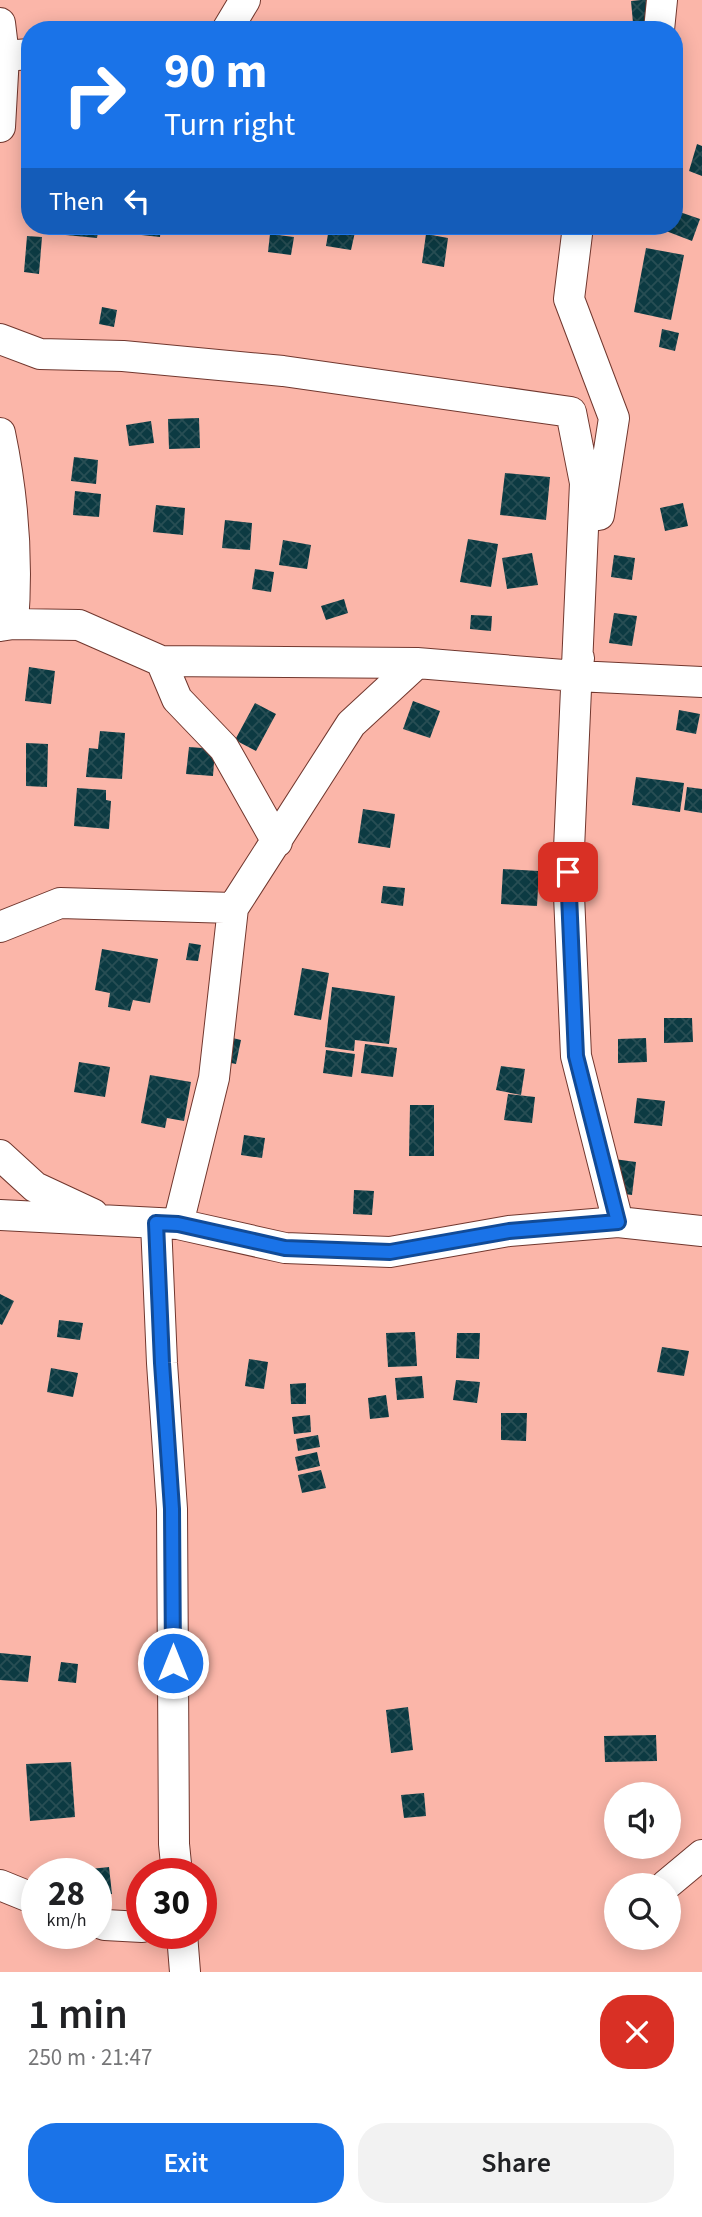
<!DOCTYPE html>
<html lang="en">
<head>
<meta charset="utf-8">
<style>
  body { margin:0; font-family:"Source Sans 3",sans-serif; background:#f2f2f2; color:#202124; height:100vh; display:flex; flex-direction:column; font-size:26px; white-space:nowrap }
  * { box-sizing:border-box; margin:0 }
  p { font-size:23px; color:#757577 }
  .icon { flex:none; width:38px; height:38px; fill:none; stroke:currentColor; stroke-width:2; stroke-linecap:round; stroke-linejoin:round }
  .map { position:relative; height:1972px; overflow:hidden }
  .details { display:flex; flex-direction:column; background:#fff; flex:1 }
  .details>* { flex:none }
  .top-card { position:absolute; left:21px; top:21px; width:662px; height:214px; border-radius:28px; box-shadow:0 4px 18px #0003; background:#1a73e8; color:#fff; overflow:hidden }
  .controls { position:absolute; left:604px; top:1782px; display:grid; gap:14px }
  .controls a { display:grid; place-items:center; width:77px; height:77px; border-radius:50%; background:#fff; box-shadow:0 4px 18px #0003; font-size:35px }
  .speed { position:absolute; left:21px; top:1858px; display:flex; gap:14px; font-size:35px; font-weight:700; text-align:center }
  .speed>* { display:grid; place-content:center; width:91px; height:91px; border-radius:50%; background:#fff; box-shadow:0 4px 18px #0003; line-height:1 }
  .speed small { font-size:18px; font-weight:400 }
  .speed .limit { border:10px solid #d22; background:#fff; color:#111 }
  .pin { position:absolute; display:grid; place-items:center; width:60px; height:60px; color:#fff; margin:-30px; border-radius:14px; box-shadow:0 4px 10px #0006 }
  .me { position:absolute; width:77px; margin:-38px; rotate:0deg; stroke-linejoin:round; filter:drop-shadow(0 0 5px #0008) }
  .turn { display:flex; align-items:center; gap:24px; height:147px; padding:0 28px; font-size:32px }
  .turn .icon { width:91px; height:91px; stroke-width:2.5 }
  .turn b { display:block; font-size:49px; line-height:60px }
  .then { display:flex; align-items:center; height:66px; padding:0 28px; background:#0003; gap:14px; font-size:26px }
  .round { display:grid; place-items:center; flex:none; width:74px; height:74px; border-radius:28px; background:#f2f2f2 }
  .overview { display:flex; align-items:center; justify-content:space-between; height:119px; padding:0 28px }
  h1 { font-size:42px; font-weight:600; line-height:52px }
  .button { display:flex; gap:14px; margin-top:auto; padding:14px 28px }
  .button a { flex:1; height:80px; border-radius:28px; background:#1a73e8; color:#fff; font-size:28px; font-weight:600; line-height:80px; text-align:center }
  .button a+a { background:#f2f2f2; color:#202124 }
  .map>svg:first-child { display:block }
</style>
</head>
<body>
<div class="map">
<svg width="702" height="1972" viewBox="0 0 702 1972">
  <defs>
    <pattern id="building-cross-hatch" width="8" height="8" patternUnits="userSpaceOnUse" patternTransform="scale(1.75)"><rect width="8" height="8" fill="#0c3a42"/><path d="M0 0l8 8M0 8l8-8" fill="none" stroke="#284e54"/></pattern>
  </defs>
  <rect width="100%" height="100%" fill="#fbb6a9"/>
  <!-- building -->
  <path fill="url(#building-cross-hatch)" d="M641 0H653L655 21 633 23 631 1Z
    M697 144 702 146V176L689 171Z
    M674 210 700 219 692 241 666 231 668 226H674Z
    M56 226H99L97 238 55 234Z
    M133 226H161L160 237 132 234Z
    M508 226H530L529 231 508 228Z
    M329 228 355 232 351 250 326 246Z
    M270 234 294 237 291 255 268 252Z
    M426 234 448 238 444 267 422 263Z
    M27 236 42 237 39 274 24 272Z
    M646 248 684 255 671 320 634 312Z
    M102 307 117 310 114 327 99 324Z
    M662 329 679 333 675 351 659 347Z
    M199 418 200 448 169 449 168 419Z
    M151 421 154 443 129 446 126 425Z
    M74 457 98 460 96 484 71 481Z
    M505 473 550 477 546 520 500 515Z
    M75 491 101 494 99 517 73 515Z
    M683 503 688 526 665 531 660 508Z
    M156 505 185 508 183 535 153 532Z
    M225 520 252 523 250 550 222 548Z
    M468 539 498 544 491 587 460 582Z
    M283 540 311 545 307 569 279 565Z
    M532 553 538 585 507 589 502 558Z
    M614 555 635 558 632 580 611 577Z
    M255 569 274 572 271 592 252 589Z
    M344 599 348 613 326 620 321 606Z
    M614 613 637 616 632 646 609 643Z
    M471 615 492 616 491 631 470 629Z
    M29 667 55 671 51 704 25 701Z
    M413 701 440 711 430 738 403 729Z
    M255 703 276 714 256 751 235 740Z
    M679 710 700 714 696 734 676 730Z
    M100 731 125 733 122 779 86 777 89 748 98 749Z
    M26 743 48 744 47 787 26 786Z
    M189 747 215 749 213 776 186 774Z
    M636 777 684 783 680 812 632 805Z
    M687 787 702 789V813L684 810Z
    M77 788 106 790V800L111 801 109 829 74 826Z
    M363 809 395 814 390 848 358 843Z
    M503 869 539 871 537 906 501 904Z
    M383 886 405 888 403 906 381 903Z
    M189 943 201 945 198 961 186 960Z
    M102 949 158 959 150 1003 133 1000 130 1011 108 1007 110 993 95 990Z
    M302 968 329 973 321 1020 294 1015Z
    M332 987 395 996 389 1044 355 1040 354 1051 325 1047Z
    M664 1018H692L693 1042 664 1043Z
    M216 1034 241 1040 236 1064 211 1059Z
    M646 1038 647 1062 618 1063V1039Z
    M365 1044 397 1048 393 1077 361 1073Z
    M326 1050 355 1054 352 1077 323 1073Z
    M79 1062 110 1067 105 1097 74 1092Z
    M501 1066 525 1069 521 1095 496 1090Z
    M150 1075 191 1082 184 1121 167 1118 165 1128 141 1123Z
    M508 1094 535 1097 532 1123 504 1120Z
    M637 1098 665 1101 662 1126 634 1123Z
    M410 1105H434V1156H409Z
    M244 1135 265 1138 262 1158 241 1155Z
    M614 1159 636 1162 632 1195 610 1192Z
    M354 1190 374 1191 372 1215 353 1214Z
    M0 1294 14 1301 2 1325 0 1324Z
    M59 1320 83 1323 80 1340 57 1337Z
    M415 1332 417 1366 388 1367 386 1333Z
    M457 1333H480L479 1359 456 1358Z
    M662 1347 689 1351 684 1376 657 1372Z
    M249 1359 268 1362 264 1389 245 1386Z
    M51 1368 78 1373 73 1397 47 1392Z
    M422 1376 424 1398 397 1400 395 1378Z
    M456 1380 480 1382 477 1403 453 1400Z
    M306 1383V1404H291L290 1384Z
    M386 1395 389 1417 370 1419 368 1398Z
    M501 1413H527L526 1441 501 1440Z
    M310 1415 311 1432 294 1434 292 1417Z
    M318 1435 320 1447 298 1451 296 1439Z
    M317 1452 320 1466 298 1471 295 1457Z
    M321 1470 326 1488 302 1493 298 1475Z
    M0 1653 31 1656 28 1682 0 1680Z
    M61 1662 78 1664 76 1683 58 1681Z
    M408 1707 413 1750 391 1753 386 1710Z
    M656 1735 657 1761 605 1762 604 1736Z
    M71 1762 75 1817 30 1821 26 1764Z
    M424 1793 426 1816 404 1818 401 1795Z
    M109 1867 112 1894 96 1896V1874H82L81 1870Z"/>
  <g fill="none" stroke-linecap="round" stroke-linejoin="round">
    <!-- minor casing -->
    <g stroke="#71372e" stroke-width="32">
      <path id="minor" d="M0 23 4 56 30 54
        M227 30 245 0
        M659 30 662 0
        M0 56H4L0 127
        M578 226 569 299 614 418 599 515
        M0 339 40 354 123 356 283 371 571 412 585 483 568 872 576 1056 618 1222
        M0 433C13 495 18 561 13 624
        M0 626 13 624 79 625 161 661 417 663
        M161 661 177 699 224 748 277 842
        M576 676 702 682
        M0 927 60 903 233 908
        M0 1155 35 1187 93 1214
        M0 1215 178 1224 285 1248 390 1252 509 1231 618 1222 702 1231
        M156 1223 162 1363 172 1509 174 1844 177 1874
        M178 1224 214 1078 233 908 351 724 417 663 576 676 579 658
        M0 1885 37 1900
        M666 1885 702 1855
        M96 1922 105 1925 142 1927
        M182 1934 185 1972"/>
    </g>
    <!-- minor -->
    <use href="#minor" stroke="#fff" stroke-width="30"/>
  </g>
  <g fill="none" stroke-linecap="round" stroke-linejoin="round">
    <!-- route casing -->
    <g stroke="#114b97" stroke-width="18">
      <path id="route" d="M173 1663 172 1509 162 1363 156 1223 178 1224 285 1248 390 1252 509 1231 618 1222 576 1056 568 872"/>
    </g>
    <!-- route -->
    <use href="#route" stroke="#1a73e8" stroke-width="12"/>
  </g>
</svg>
<div class="controls">
<a><svg class="icon" aria-label="sound" viewBox="0 0 24 24"><path d="M4 9h4l5-4v14l-5-4H4zM17 9q2 3 0 6"/></svg></a>
<a><svg class="icon" aria-label="search" viewBox="0 0 24 24"><circle cx="10" cy="10" r="6"/><path d="M15 15l6 6"/></svg></a>
</div>
<div class="speed"><div>28<small>km/h</small></div><div class="limit">30</div></div>
<div class="pin" style="left:568px;top:872px;background:#d93025"><svg class="icon" aria-label="arrive" viewBox="0 0 24 24"><path d="M6 21V4h12l-3 4 3 4H6"/></svg></div>
<svg class="me" style="left:173px;top:1663px" viewBox="-20 -20 40 40"><circle r="17" fill="#1a73e8" stroke="#fff" stroke-width="3"/><path d="M0-11L8 9 0 5-8 9z" fill="#fff"/></svg>
<div class="top-card">
<div class="turn"><svg class="icon" aria-label="right" viewBox="0 0 24 24"><path d="M7 20v-9h11M14 6l5 5-5 5"/></svg><div><b>90 m</b>Turn right</div></div>
<div class="then">Then<svg class="icon" aria-label="left" viewBox="0 0 24 24"><path d="M17 20v-9H6M10 6l-5 5 5 5"/></svg></div>
</div>
</div>
<section class="details">
<div class="overview"><div><h1>1 min</h1><p>250 m · 21:47</p></div><a class="round" style="background:#d93025;color:#fff"><svg class="icon" aria-label="close" viewBox="0 0 24 24"><path d="M6 6l12 12M18 6L6 18"/></svg></a></div>
<div class="button"><a>Exit</a><a>Share</a></div>
</section>
</body>
</html>
